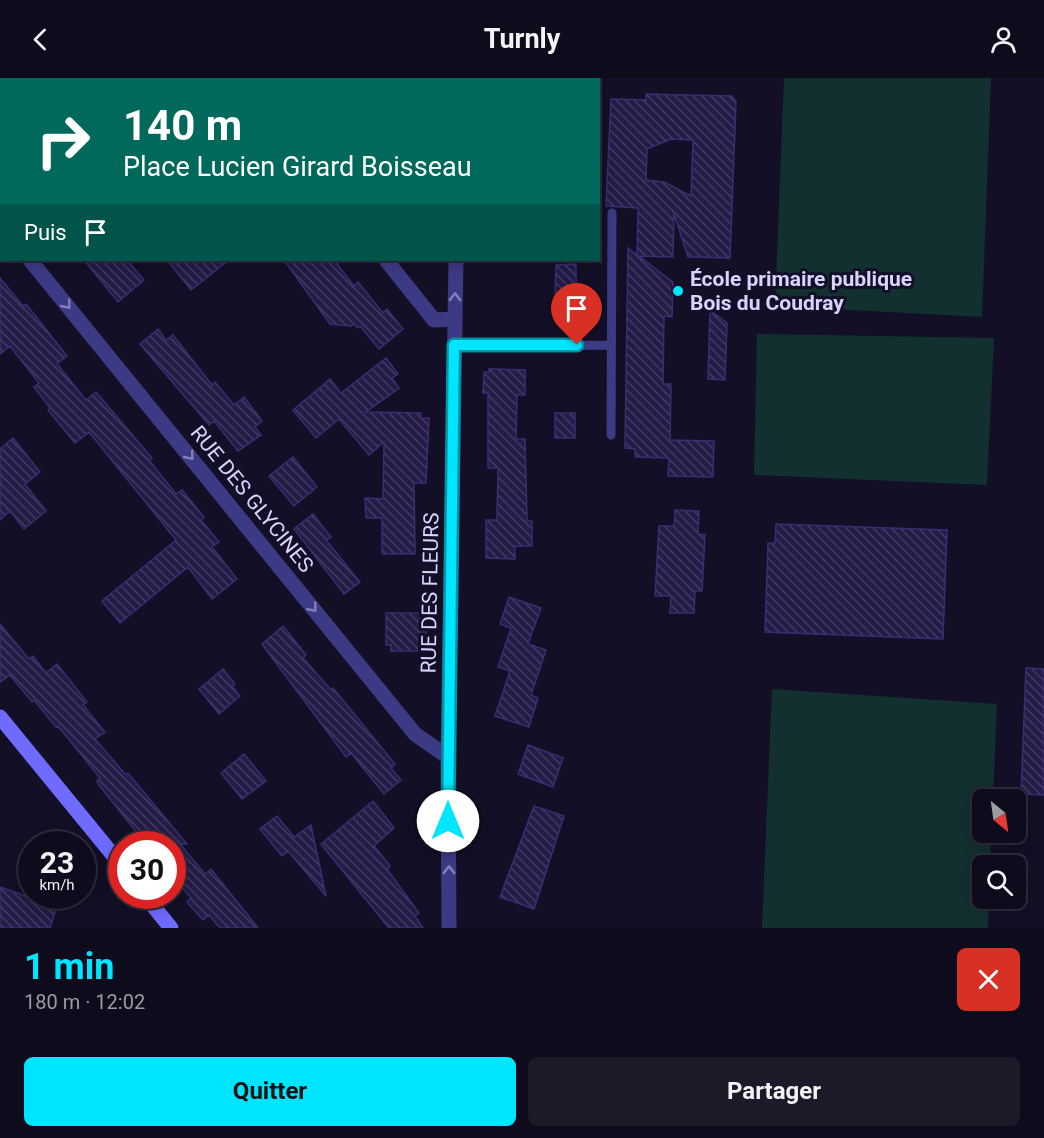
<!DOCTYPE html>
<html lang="fr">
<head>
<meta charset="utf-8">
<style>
  body { margin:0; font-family:Roboto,sans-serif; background:#1c1929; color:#f1f3f6; height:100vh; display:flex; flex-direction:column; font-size:22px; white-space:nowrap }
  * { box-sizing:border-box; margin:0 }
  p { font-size:20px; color:#9b9ba3 }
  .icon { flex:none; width:33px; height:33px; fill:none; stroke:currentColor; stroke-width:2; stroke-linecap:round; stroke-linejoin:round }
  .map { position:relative; height:850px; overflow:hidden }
  .details { display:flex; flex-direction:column; background:#0e0b1c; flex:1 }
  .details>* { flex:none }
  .hud { position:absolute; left:0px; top:0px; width:600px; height:183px; box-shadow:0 3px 15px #0003,0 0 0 2px #2e2b3b; background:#00695c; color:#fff; overflow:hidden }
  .needle { width:39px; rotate:151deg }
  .fabs { position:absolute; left:972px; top:711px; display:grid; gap:12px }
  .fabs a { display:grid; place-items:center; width:54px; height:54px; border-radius:9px; background:#0e0b1c; box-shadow:0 3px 15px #0003,0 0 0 2px #2e2b3b; font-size:30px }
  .speed { position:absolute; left:18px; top:753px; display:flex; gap:12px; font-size:30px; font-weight:700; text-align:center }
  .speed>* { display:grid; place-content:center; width:78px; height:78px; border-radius:50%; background:#0e0b1c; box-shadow:0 3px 15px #0003,0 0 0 2px #2e2b3b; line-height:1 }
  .speed small { font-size:15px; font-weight:400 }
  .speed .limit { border:9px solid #d22; background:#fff; color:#111 }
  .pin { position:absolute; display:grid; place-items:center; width:51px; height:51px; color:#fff; margin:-62px -26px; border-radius:50% 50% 50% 0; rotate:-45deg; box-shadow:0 0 6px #0007 }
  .pin .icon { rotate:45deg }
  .me { position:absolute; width:66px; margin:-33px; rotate:0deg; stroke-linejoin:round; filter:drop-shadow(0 0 4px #0008) }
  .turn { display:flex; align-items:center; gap:21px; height:126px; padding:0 24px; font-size:27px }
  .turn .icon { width:78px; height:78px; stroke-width:2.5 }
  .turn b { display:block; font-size:42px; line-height:51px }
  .then { display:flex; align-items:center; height:57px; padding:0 24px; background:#0003; gap:12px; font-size:22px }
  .round { display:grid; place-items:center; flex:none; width:63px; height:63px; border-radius:9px; background:#1c1929 }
  .overview { display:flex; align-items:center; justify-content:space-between; height:102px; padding:0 24px }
  h1 { font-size:36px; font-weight:700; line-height:45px; color:#00e5ff }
  .button { display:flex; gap:12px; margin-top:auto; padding:12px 24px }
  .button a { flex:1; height:69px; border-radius:9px; background:#00e5ff; color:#111; font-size:24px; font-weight:700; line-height:69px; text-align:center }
  .button a+a { background:#1c1929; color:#f1f3f6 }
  header { display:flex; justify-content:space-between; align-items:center; height:78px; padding:0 24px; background:#0e0b1c; font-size:27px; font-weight:700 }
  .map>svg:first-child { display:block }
</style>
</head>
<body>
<header><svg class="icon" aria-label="back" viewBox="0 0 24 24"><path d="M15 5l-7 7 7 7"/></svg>Turnly<svg class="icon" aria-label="person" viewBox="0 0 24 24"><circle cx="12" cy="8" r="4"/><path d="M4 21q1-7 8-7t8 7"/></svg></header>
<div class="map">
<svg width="1044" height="850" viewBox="0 0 1044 850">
  <defs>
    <pattern id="building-back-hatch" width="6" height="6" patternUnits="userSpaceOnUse" patternTransform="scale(1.5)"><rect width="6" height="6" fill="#241b47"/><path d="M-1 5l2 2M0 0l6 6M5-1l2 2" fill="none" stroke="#433b63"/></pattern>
  </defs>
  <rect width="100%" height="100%" fill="#130f26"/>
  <!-- green -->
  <path fill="#12302f" d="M784 0H991L982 239 775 228Z
    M757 256 994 260 987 407 754 397Z
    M772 611 997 626 993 721 982 722V754L992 755 990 787 982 788V820L989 821 988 850H762Z"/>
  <!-- building -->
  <path fill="url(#building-back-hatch)" stroke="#3b2d73" stroke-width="1.5" fill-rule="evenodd" d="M646 16 732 18 736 24 730 180 688 179 674 136 673 179 639 178 673 204 672 239 664 238 663 306H671L670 362 714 363 713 399 668 398 669 380 635 379V371L625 370 628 170 637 177 638 130 606 128 611 21 646 22ZM671 61 693 62 691 118 664 104 646 102 647 71Z
    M84 182H127L144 202 118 224Z
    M167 182H229L191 212Z
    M284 182H334L354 208 358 204 383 235 387 231 403 251 379 271 360 248 358 250 354 246 351 248 330 246Z
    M576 186V222L555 221 556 187Z
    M0 200 23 228 26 226 67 278 57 286 86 322 96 314 152 380 149 382 176 416 182 412 204 439 201 442 219 464 212 469 237 501 212 521 188 489 120 545 102 523 176 462 89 354 75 365 48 332 50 330 34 309 39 305 10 268 0 276Z
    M710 232 727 245 725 302 708 301Z
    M158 251 166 262 173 257 212 307 215 304 234 327 244 319 262 343 255 349 261 357 238 373 214 343 209 347 140 266Z
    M386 280 398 296 392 300 399 310 366 334 421 335V340H429L426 405H414L415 476H382V440H366L365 420 383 421 384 364 369 377 339 341 316 360 293 332 330 301 341 315Z
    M489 291 525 292V317H517L516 361H525L527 443H532V468H515V481L486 480V442H497L498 390H488V315H483L484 294H489Z
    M555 335H575V360H555Z
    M13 360 40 394 25 406 46 433 24 451 10 433 0 442V371Z
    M293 379 317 409 294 428 269 398Z
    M675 432 699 433 698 456 705 457 702 513H695L694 535H670L671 518H655L659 448H674Z
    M313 436 331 459 326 462 360 504 344 516 294 451Z
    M776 446 947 452 943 561 765 554 768 465H775Z
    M509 519 541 530 528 566 546 572 531 617 538 620 529 649 495 638 510 593 498 589 511 550 500 546Z
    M386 535H421V554H426V573H391V567H386Z
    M0 546 29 581 33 578 46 595 57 586 87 624 83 627 105 654 95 661 126 697 128 695 187 766H180L205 796 211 791 258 850H220L209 837 203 842 187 824 191 820 172 798V766H146L98 706 97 703 100 700 58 648 56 649 34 622 32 624 10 597 0 604Z
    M283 548 306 577 303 580 331 612 333 610 395 686 391 690 401 702 384 716 351 675 346 679 262 566Z
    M1026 590 1044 591V717L1021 716Z
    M223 591 235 606 232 608 240 618 219 636 199 611Z
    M528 667 563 680 553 709 518 696Z
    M244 676 266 703 242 721 221 695Z
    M373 723 394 750 374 768 390 788 387 791 419 835 415 838 423 850H389L321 766Z
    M534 728 564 738 534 831 500 819Z
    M277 738 294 759 311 747 326 818 288 773 282 778 260 751Z
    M0 809 57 829 50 850H0Z"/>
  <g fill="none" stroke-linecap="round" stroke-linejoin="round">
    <!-- lane -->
    <path stroke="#3d3a85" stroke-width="9" d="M455 268 611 267
      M611 357 612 135"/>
    <!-- street -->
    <path stroke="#3d3a85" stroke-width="15" d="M241 0 243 2
      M120 2 122 0
      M459 2V0
      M0 96 2 95
      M0 144 2 146
      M30 182 415 656 448 679
      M386 182 434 242 455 241
      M449 850 448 679 456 182"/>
    <!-- secondary -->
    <path stroke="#6f6bff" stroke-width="15" d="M0 639 122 788
      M145 818 171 850"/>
  </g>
  <!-- one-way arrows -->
  <defs><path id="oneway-chevron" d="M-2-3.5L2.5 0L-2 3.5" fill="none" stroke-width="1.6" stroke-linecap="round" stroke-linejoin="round" transform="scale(1.5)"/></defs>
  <g stroke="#837fbc">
    <use href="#oneway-chevron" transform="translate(455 219) rotate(-89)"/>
    <use href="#oneway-chevron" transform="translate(67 227) rotate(51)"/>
    <use href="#oneway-chevron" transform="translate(190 378) rotate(51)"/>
    <use href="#oneway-chevron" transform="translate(313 530) rotate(51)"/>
    <use href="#oneway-chevron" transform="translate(449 792) rotate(-90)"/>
  </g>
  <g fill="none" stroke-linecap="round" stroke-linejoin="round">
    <!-- route casing -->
    <g stroke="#0095a6" stroke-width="15">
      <path id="route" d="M448 743 454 267H577"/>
    </g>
    <!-- route -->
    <use href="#route" stroke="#00e5ff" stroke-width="10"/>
  </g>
  <!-- markers -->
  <circle fill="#00e5ff" stroke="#130f26" stroke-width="2" cx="678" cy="213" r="6"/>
  <g text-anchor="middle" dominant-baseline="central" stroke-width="6" stroke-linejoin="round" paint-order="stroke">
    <!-- poi labels -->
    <g font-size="21" font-weight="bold" fill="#d9d4ff" stroke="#130f26" text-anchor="start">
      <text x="690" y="201">École primaire publique<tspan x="690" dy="24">Bois du Coudray</tspan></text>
    </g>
    <!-- street labels -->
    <g font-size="21" fill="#d9d4ff" stroke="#130f26">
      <text transform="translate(252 421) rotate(51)">RUE DES GLYCINES</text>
      <text transform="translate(430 515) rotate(-89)">RUE DES FLEURS</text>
    </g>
  </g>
</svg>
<div class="fabs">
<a><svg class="needle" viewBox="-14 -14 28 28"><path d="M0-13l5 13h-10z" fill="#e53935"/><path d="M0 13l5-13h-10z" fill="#9b9ba3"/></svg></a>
<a><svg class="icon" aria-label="search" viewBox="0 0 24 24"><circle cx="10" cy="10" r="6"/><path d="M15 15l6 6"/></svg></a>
</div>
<div class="speed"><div>23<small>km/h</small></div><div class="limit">30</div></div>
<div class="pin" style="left:577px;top:267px;background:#d93025"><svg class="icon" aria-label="arrive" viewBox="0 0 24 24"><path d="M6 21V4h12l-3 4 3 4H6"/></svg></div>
<svg class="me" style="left:448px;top:743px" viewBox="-20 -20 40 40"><circle r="19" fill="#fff"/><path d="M0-13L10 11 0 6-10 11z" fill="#00e5ff"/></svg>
<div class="hud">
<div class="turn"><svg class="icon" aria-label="right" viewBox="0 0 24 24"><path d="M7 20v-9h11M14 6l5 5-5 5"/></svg><div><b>140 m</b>Place Lucien Girard Boisseau</div></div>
<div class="then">Puis<svg class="icon" aria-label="arrive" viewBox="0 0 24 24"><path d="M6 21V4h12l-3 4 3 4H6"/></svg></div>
</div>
</div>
<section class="details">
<div class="overview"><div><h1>1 min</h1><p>180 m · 12:02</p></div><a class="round" style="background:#d93025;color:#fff"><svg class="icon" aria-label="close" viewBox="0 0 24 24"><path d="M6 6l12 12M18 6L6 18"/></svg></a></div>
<div class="button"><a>Quitter</a><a>Partager</a></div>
</section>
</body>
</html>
